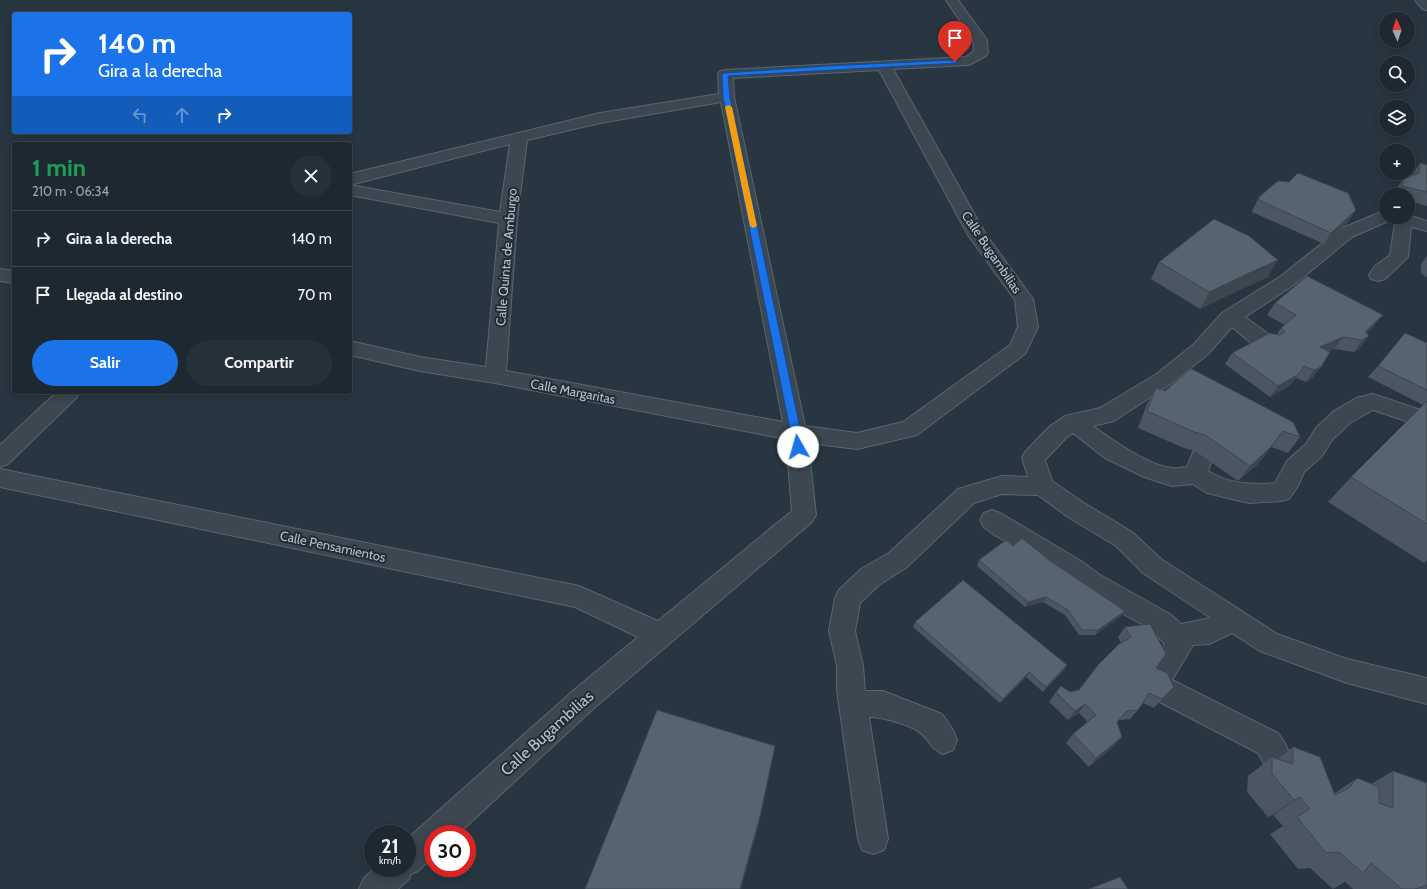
<!DOCTYPE html>
<html lang="es">
<head>
<meta charset="utf-8">
<style>
  body { margin:0; font-family:Cabin,sans-serif; background:#263039; color:#f1f3f6; height:100vh; display:flex; flex-direction:column; font-size:15px; white-space:nowrap }
  * { box-sizing:border-box; margin:0 }
  p { font-size:13px; color:#a1a6ab }
  .icon { flex:none; width:22px; height:22px; fill:none; stroke:currentColor; stroke-width:2; stroke-linecap:round; stroke-linejoin:round }
  .map { position:relative; flex:1; overflow:hidden }
  .panel { position:absolute; left:12px; top:142px; width:340px; height:252px; display:flex; flex-direction:column; background:#1e2831; border-radius:4px; box-shadow:0 2px 10px #0003,0 0 0 1px #3c444d }
  .panel>* { flex:none }
  .guide { position:absolute; left:12px; top:12px; width:340px; height:122px; border-radius:4px; box-shadow:0 2px 10px #0003,0 0 0 1px #3c444d; background:#1a73e8; color:#fff; overflow:hidden }
  .needle { width:26px; rotate:357deg }
  .fabs { position:absolute; left:1379px; top:12px; display:grid; gap:8px }
  .fabs a { display:grid; place-items:center; width:36px; height:36px; border-radius:50%; background:#1e2831; box-shadow:0 2px 10px #0003,0 0 0 1px #3c444d; font-size:20px }
  .speed { position:absolute; left:364px; top:825px; display:flex; gap:8px; font-size:20px; font-weight:700; text-align:center }
  .speed>* { display:grid; place-content:center; width:52px; height:52px; border-radius:50%; background:#1e2831; box-shadow:0 2px 10px #0003,0 0 0 1px #3c444d; line-height:1 }
  .speed small { font-size:10px; font-weight:400 }
  .speed .limit { border:6px solid #d22; background:#fff; color:#111 }
  .pin { position:absolute; display:grid; place-items:center; width:34px; height:34px; color:#fff; margin:-41px -17px; border-radius:50% 50% 50% 0; rotate:-45deg; box-shadow:0 0 4px #0007 }
  .pin .icon { rotate:45deg }
  .me { position:absolute; width:44px; margin:-22px; rotate:353deg; stroke-linejoin:round; filter:drop-shadow(0 0 3px #0008) }
  .turn { display:flex; align-items:center; gap:14px; height:84px; padding:0 20px; font-size:18px }
  .turn .icon { width:52px; height:52px; stroke-width:2.5 }
  .turn b { display:block; font-size:28px; line-height:34px }
  .lanes { display:flex; align-items:center; height:38px; padding:0 20px; background:#0003; justify-content:center; gap:20px; direction:ltr }
  .lanes .off { opacity:.35 }
  .round { display:grid; place-items:center; flex:none; width:42px; height:42px; border-radius:21px; background:#263039 }
  .head { display:flex; align-items:center; justify-content:space-between; height:68px; padding:0 20px }
  h1 { font-size:24px; font-weight:800; line-height:30px; color:#1e9e55 }
  .button { display:flex; gap:8px; margin-top:auto; padding:8px 20px }
  .button a { flex:1; height:46px; border-radius:24px; background:#1a73e8; color:#fff; font-size:16px; font-weight:800; line-height:46px; text-align:center }
  .button a+a { background:#263039; color:#f1f3f6 }
  ul { padding:0; list-style:none }
  li { display:flex; align-items:center; gap:12px; height:56px; padding:0 20px; border-top:1px solid #3c444d }
  li div { flex:1 }
  li b { display:block; font-size:15px }
  li em { font-style:normal }
  .map>svg:first-child { display:block }
</style>
</head>
<body>
<div class="map">
<svg width="1427" height="889" viewBox="0 0 1427 889">
  <rect width="100%" height="100%" fill="#283641"/>
  <g fill="none" stroke-linecap="round" stroke-linejoin="round">
    <!-- pedestrian casing -->
    <g stroke="#5a656e" stroke-width="2">
      <path id="pedestrian" d="M1386 210V217H1408V215L1427 221V231L1411 227 1408 257 1385 279 1378 281 1371 279 1369 275 1375 266 1390 255 1395 223 1388 221 1352 237 1295 284 1245 317 1278 341 1281 346 1278 351C1261 356 1245 337 1232 327L1207 355 1169 385 1114 421 1093 426C1112 440 1149 466 1172 468 1177 469 1183 467 1187 467L1194 450 1202 447 1210 450 1213 456 1208 471C1229 484 1251 485 1275 483L1287 461 1306 444 1316 428 1334 411 1356 398 1373 394 1427 412V428L1373 410 1350 423 1332 440 1322 456 1304 472 1298 486 1289 499 1281 501 1249 503 1207 493 1193 484 1172 486 1144 477 1105 458 1073 433 1066 438 1045 460 1052 481 1084 503 1132 532 1161 559 1277 634 1347 659 1427 678V704L1347 683 1260 651 1232 633 1209 644 1193 645 1172 680 1278 733 1285 743 1294 764 1290 774 1280 778 1270 774 1258 753 1152 698 1143 678 1147 669 1165 644 1152 630 1082 591 1063 575 993 534 984 527 980 520 984 513 992 510 1000 513 1081 561 1100 575 1170 614 1181 624 1211 618 1143 573 1116 546 1068 517 1038 495 1002 494 974 503 907 567 879 585 860 603 855 631 863 666 865 691H883L942 714 953 730 957 740 953 750 943 754C930 748 932 744 923 735 914 725 882 717 869 717L888 839 884 850 873 854 862 850 858 839 837 690V666L829 631 835 598 839 590 861 569 889 553 958 489 1002 476 1028 477 1022 458 1025 452 1050 426 1065 416 1100 408 1155 375 1193 345 1222 313 1281 276 1340 229Z"/>
    </g>
    <!-- minor casing -->
    <g stroke="#5a656e" stroke-width="2">
      <path id="minor" d="M946 0H958L987 40 988 53 986 56 969 65 893 69 985 233 1033 299 1038 327 1025 354 917 435 857 449 808 443 816 515 812 522 594 708 458 834H433V857L418 871 411 874 409 879 398 889H359L364 878 375 868H407V839L574 690 638 637 575 607 0 487V469L579 586 658 621 792 511 786 439 495 383 420 371 350 355V341L420 357 486 367 499 223 350 195V185L500 212 510 144 350 185V174L600 113 719 94 718 74 720 71 725 70 966 57 974 51 973 40ZM879 70 968 235 1015 300 1018 327 1010 345 903 422 857 433 805 426 734 97 733 78ZM721 102 783 422 506 371 517 219 527 140 600 123Z
        M1415 0H1427V10L1422 9Z
        M0 269 14 271V283L0 281Z
        M57 392H80L77 397 8 464 0 467V445Z"/>
    </g>
    <!-- pedestrian -->
    <use href="#pedestrian" fill="#3c4751" fill-rule="evenodd"/>
    <!-- minor -->
    <use href="#minor" fill="#3c4751" fill-rule="evenodd"/>
  </g>
  <!-- wall -->
  <path fill="#4a5661" d="M1420 163 1427 165V206L1408 201V195H1395L1396 189 1404 178 1412 175Z
    M1259 197 1348 222 1324 244 1252 212 1253 209Z
    M1427 256V278L1421 273V264Z
    M1159 262 1268 277 1237 291 1200 309 1151 279Z
    M1275 303 1374 326 1367 333 1360 348 1354 352 1334 349 1329 351 1321 367 1312 378 1306 382 1296 378 1290 385 1270 397 1225 364 1232 353 1277 334 1281 328 1285 325 1267 315Z
    M1427 343V560L1424 563 1328 502 1351 477 1423 405 1368 377 1378 366Z
    M1156 388 1300 437 1288 453 1271 447 1258 464 1238 481 1195 451 1184 448 1138 428 1147 404Z
    M1013 546 1049 560 1125 611 1121 616 1095 635H1079L1065 615 1043 602 1025 607 977 566 979 560Z
    M915 622 1067 665 1064 670 1043 692 1026 677 1000 703 913 627Z
    M1125 627 1156 668 1174 687 1154 708 1143 703 1138 710 1130 719 1119 720 1117 723 1122 737 1114 746 1089 767 1066 743 1073 734 1088 722 1079 713 1068 720 1049 702 1056 692H1070L1079 690 1121 643 1118 637Z
    M1293 747 1335 793 1357 778 1371 784 1393 771 1427 783V889H1353L1345 882 1333 889 1310 868 1298 869 1270 834 1283 826 1273 815 1268 817 1247 792 1248 776 1272 757 1278 759Z"/>
  <!-- shaded-wall -->
  <path fill="#3c464f" d="M1356 210 1348 222 1324 244 1331 233Z
    M1278 260 1268 277 1237 291 1200 309 1209 292 1247 274Z
    M1383 315 1374 326 1360 340 1365 332Z
    M1369 336 1360 348 1354 352 1362 340Z
    M1343 337 1334 349 1312 359 1320 347Z
    M1321 367 1312 378 1306 382 1314 370Z
    M1299 374 1290 385 1270 397 1278 386Z
    M1283 431 1258 464 1238 481 1250 466Z
    M1046 597 1043 602 1025 607 1028 602Z
    M1125 611 1121 616 1095 635 1098 630Z
    M1067 665 1064 670 1043 692 1046 687Z
    M1029 672 1026 677 1000 703 1003 699Z
    M1085 704 1079 713 1068 720 1075 711Z
    M1122 737 1114 746 1089 767 1096 758Z
    M775 746 774 754 759 824 741 889H740Z
    M1300 797 1273 815 1268 817 1294 800Z"/>
  <!-- building -->
  <path fill="#566471" stroke="#3c464f" d="M1420 163 1427 165V192L1402 186 1404 178 1419 173Z
    M1298 173 1348 193 1356 210 1331 233 1259 200V197L1278 181 1289 182Z
    M1214 219 1249 236 1278 260 1247 274 1209 292 1159 262Z
    M1307 276 1383 315 1365 332 1369 336 1362 340 1343 337 1320 347 1330 352 1321 367 1314 370 1304 366 1299 374 1278 386 1232 353 1270 333 1279 335 1285 332 1281 328 1296 315 1275 303Z
    M1405 333 1427 343V390L1378 366Z
    M1192 369 1293 422 1300 437 1283 431 1270 448 1250 466 1205 435 1194 432 1147 411 1156 388 1165 391 1189 370Z
    M1427 401V524L1351 477Z
    M1022 538 1049 560 1125 611 1098 630H1082L1068 610 1046 597 1028 602 979 560 1006 540 1013 546Z
    M963 580 1067 665 1046 687 1029 672 1003 699 915 622Z
    M1150 624 1166 654 1156 668 1167 673 1174 687 1162 699 1149 693 1138 710 1127 711 1117 722 1122 737 1096 758 1073 734 1096 715 1085 704 1075 711 1056 692 1061 686 1070 692 1079 690 1098 665 1118 645 1131 637 1125 627Z
    M657 710 775 746 760 816 740 889H585Z
    M1293 747 1320 757 1335 795 1349 788 1357 778 1379 787V803L1393 808V771L1427 783V885L1415 889H1402L1371 863 1363 873 1339 852 1326 853 1297 817 1310 809 1300 797 1294 800 1272 774V757L1293 764Z
    M1120 877 1128 889H1089Z"/>
  <!-- route -->
  <path fill="#1a73e8" stroke="#114b97" d="M955 60 958 62 957 63 728 76 730 97 801 433 802 447 798 450 794 449 723 97 722 74 725 73 826 66Z"/>
  <!-- slow -->
  <path fill="#f59e0b" d="M728 105 732 107 757 226 753 228 750 226 725 107Z"/>
  <g text-anchor="middle" dominant-baseline="central" stroke-width="4" stroke-linejoin="round" paint-order="stroke">
    <!-- street labels -->
    <g font-size="13" fill="#b9c2cb" stroke="#212c36">
      <text transform="translate(992 252) rotate(56)">Calle Bugambilias</text>
      <text transform="translate(506 257) rotate(-85)">Calle Quinta de Amburgo</text>
      <text transform="translate(573 391) rotate(11)">Calle Margaritas</text>
      <text transform="translate(333 546) rotate(12)">Calle Pensamientos</text>
    </g>
    <!-- near-street labels -->
    <g font-size="16" fill="#b9c2cb" stroke="#212c36">
      <text transform="translate(547 733) rotate(-42)">Calle Bugambilias</text>
    </g>
  </g>
</svg>
<div class="fabs">
<a><svg class="needle" viewBox="-14 -14 28 28"><path d="M0-13l5 13h-10z" fill="#e53935"/><path d="M0 13l5-13h-10z" fill="#a1a6ab"/></svg></a>
<a><svg class="icon" aria-label="search" viewBox="0 0 24 24"><circle cx="10" cy="10" r="6"/><path d="M15 15l6 6"/></svg></a>
<a><svg class="icon" aria-label="layers" viewBox="0 0 24 24"><path d="M12 4l9 5-9 5-9-5zM3 14l9 5 9-5"/></svg></a>
<a>+</a>
<a>−</a>
</div>
<div class="speed"><div>21<small>km/h</small></div><div class="limit">30</div></div>
<div class="pin" style="left:955px;top:62px;background:#d93025"><svg class="icon" aria-label="arrive" viewBox="0 0 24 24"><path d="M6 21V4h12l-3 4 3 4H6"/></svg></div>
<svg class="me" style="left:798px;top:447px" viewBox="-20 -20 40 40"><circle r="19" fill="#fff"/><path d="M0-13L10 11 0 6-10 11z" fill="#1a73e8"/></svg>
<div class="guide">
<div class="turn"><svg class="icon" aria-label="right" viewBox="0 0 24 24"><path d="M7 20v-9h11M14 6l5 5-5 5"/></svg><div><b>140 m</b>Gira a la derecha</div></div>
<div class="lanes"><svg class="icon off" aria-label="left" viewBox="0 0 24 24"><path d="M17 20v-9H6M10 6l-5 5 5 5"/></svg><svg class="icon off" aria-label="ahead" viewBox="0 0 24 24"><path d="M12 20V5M6 11l6-6 6 6"/></svg><svg class="icon" aria-label="right" viewBox="0 0 24 24"><path d="M7 20v-9h11M14 6l5 5-5 5"/></svg></div>
</div>
<section class="panel">
<div class="head"><div><h1>1 min</h1><p>210 m · 06:34</p></div><a class="round"><svg class="icon" aria-label="close" viewBox="0 0 24 24"><path d="M6 6l12 12M18 6L6 18"/></svg></a></div>
<ul>
<li><svg class="icon" aria-label="right" viewBox="0 0 24 24"><path d="M7 20v-9h11M14 6l5 5-5 5"/></svg><div><b>Gira a la derecha</b></div><em>140 m</em></li>
<li><svg class="icon" aria-label="arrive" viewBox="0 0 24 24"><path d="M6 21V4h12l-3 4 3 4H6"/></svg><div><b>Llegada al destino</b></div><em>70 m</em></li>
</ul>
<div class="button"><a>Salir</a><a>Compartir</a></div>
</section>
</div>
</body>
</html>
